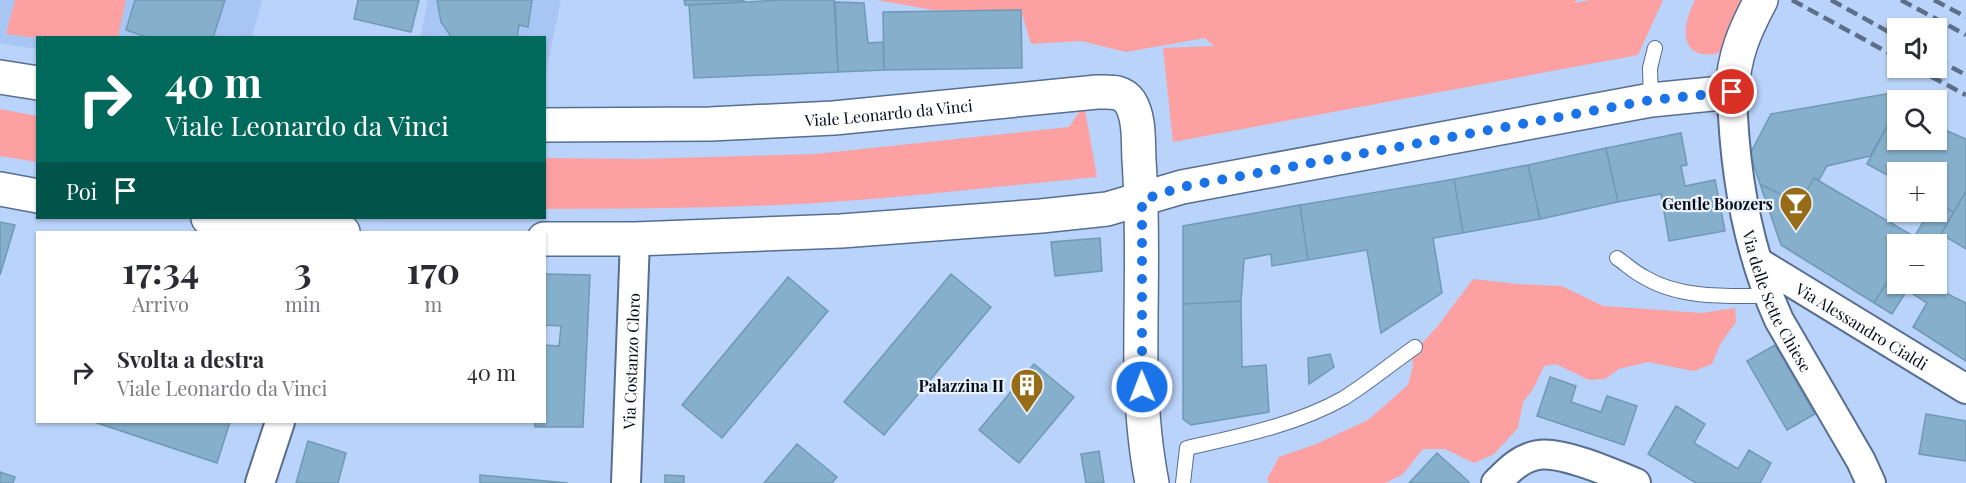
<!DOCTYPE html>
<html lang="it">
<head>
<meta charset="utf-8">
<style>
  body { margin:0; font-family:"Playfair Display",serif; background:#f2f2f3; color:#2b2b33; height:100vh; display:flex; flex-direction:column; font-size:22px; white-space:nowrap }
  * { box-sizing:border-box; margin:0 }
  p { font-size:20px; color:#7c7c81 }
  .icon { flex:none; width:33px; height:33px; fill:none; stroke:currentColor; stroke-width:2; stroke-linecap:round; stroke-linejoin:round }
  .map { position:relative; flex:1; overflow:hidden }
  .side { position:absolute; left:36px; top:231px; width:510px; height:192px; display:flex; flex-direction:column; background:#fff; border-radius:0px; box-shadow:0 2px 4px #0004 }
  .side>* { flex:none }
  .top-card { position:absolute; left:36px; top:36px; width:510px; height:183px; border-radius:0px; box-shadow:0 2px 4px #0004; background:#00695c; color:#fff; overflow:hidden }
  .controls { position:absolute; left:1887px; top:18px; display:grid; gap:12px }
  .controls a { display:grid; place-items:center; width:60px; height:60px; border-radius:0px; background:#fff; box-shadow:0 2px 4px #0004; font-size:30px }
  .pin { position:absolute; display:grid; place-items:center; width:51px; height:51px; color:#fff; margin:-26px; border:3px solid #fff; border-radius:50%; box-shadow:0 2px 6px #0007 }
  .me { position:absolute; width:66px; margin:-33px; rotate:359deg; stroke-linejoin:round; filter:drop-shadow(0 0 4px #0008) }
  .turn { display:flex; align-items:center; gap:21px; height:126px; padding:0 30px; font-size:27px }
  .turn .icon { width:78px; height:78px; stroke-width:2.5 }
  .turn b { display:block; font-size:42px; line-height:51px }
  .then { display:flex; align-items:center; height:57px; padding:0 30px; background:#0003; gap:12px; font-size:22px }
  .eta { display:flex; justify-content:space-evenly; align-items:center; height:102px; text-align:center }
  .eta b { font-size:36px; font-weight:700; line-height:42px }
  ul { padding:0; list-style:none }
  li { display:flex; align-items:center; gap:18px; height:78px; padding:0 30px }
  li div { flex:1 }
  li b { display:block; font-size:22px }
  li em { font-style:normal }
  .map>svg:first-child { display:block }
</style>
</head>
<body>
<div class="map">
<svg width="1966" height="483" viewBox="0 0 1966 483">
  <rect width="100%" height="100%" fill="#b9d3fa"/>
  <!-- built -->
  <path fill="#a8c6f3" d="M0 0H262L252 37 38 38 37 49 0 43Z
    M428 0H561L545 75 544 38H420Z"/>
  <!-- green -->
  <path fill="#fca0a2" d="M15 0H126L118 37 37 38 6 34Z
    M877 0H1577L1574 3 1590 0H1663L1638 55 1173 142 1163 48 1214 46 1205 38 1126 52 1081 41 1031 44 1021 10H933Z
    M1695 0H1749L1726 45 1717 54C1712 54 1706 55 1702 54 1676 49 1687 15 1695 0Z
    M1084 105 1097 177C1021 184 946 193 871 199 763 208 653 209 545 209V158L638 159 815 154 1069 127Z
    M0 109 37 116V162L0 156Z
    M1473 279 1517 284 1562 286 1603 306 1702 313 1735 308 1736 322 1721 343 1712 364 1694 371 1648 362 1619 369 1605 379 1589 380 1556 364 1544 366 1533 389 1523 402 1518 428 1494 454 1474 463 1445 449H1423L1402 475 1385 483H1269L1267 479 1279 457 1316 444 1368 420 1408 385 1413 366 1412 354 1437 327Z"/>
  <!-- building -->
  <path fill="#85afcb" stroke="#6f99b5" stroke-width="1.5" d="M135 0H225L213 38H149L126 30Z
    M358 0H419L411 32 354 19Z
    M437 0H532L528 27 519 25 517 38H452L441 22Z
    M684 0H744V2L685 5Z
    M781 0H834L838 72 694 78 689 5Z
    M835 2 864 3 868 43 883 42 884 70 838 72Z
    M1021 10 1022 68 884 70 883 12Z
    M1891 93 1897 108 1870 156 1827 166 1819 180 1814 178 1799 204 1760 184 1750 154 1771 114Z
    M1897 108 1898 140H1936V126L1966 139V191L1954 212 1936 203V172H1898V181L1867 164Z
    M1681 133 1687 165 1681 166 1685 186 1715 180 1725 231 1669 241 1661 194 1618 202 1606 148Z
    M1606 148 1618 202 1540 219 1528 165Z
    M1528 165 1540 219 1463 233 1454 179Z
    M1814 178 1915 237 1910 244H1898V265L1874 303 1781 245 1760 184 1799 204Z
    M1454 179 1463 233 1433 238 1442 293 1381 333 1367 250 1308 260 1300 205Z
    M1966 191V249L1941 234Z
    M1936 203 1954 212 1935 244H1910L1929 212H1936Z
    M1300 205 1308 260 1272 266 1271 254 1244 259 1241 301 1183 304V226Z
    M0 222 15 225 0 275Z
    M1100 238 1102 271 1055 276 1051 242Z
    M1898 265V284H1911L1892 314 1874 303Z
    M544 274 590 275 583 427H535V422H544V345L559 346 561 326 544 325Z
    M951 274 991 307 884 435 844 402Z
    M788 277 828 311 722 438 682 405Z
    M1919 284H1928L1966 303V361L1913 327 1927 303 1913 294Z
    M1241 301 1242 367 1266 365 1269 412 1191 425 1183 419V304Z
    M1775 345 1815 414 1787 430 1747 361Z
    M1330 354 1334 367 1309 384 1308 358Z
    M1034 364 1074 397 1019 463 979 430Z
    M1550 377 1576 386 1571 402 1601 412 1607 396 1637 406 1624 445 1537 416Z
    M1676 406 1705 424 1694 443 1738 469 1749 450 1771 463 1760 483H1696L1648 454Z
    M1926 414 1966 421V461L1919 454Z
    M94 422H230L217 463Z
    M308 441 346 453 338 483H296Z
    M797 444 837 477 832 483H764Z
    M1099 451 1104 483H1086L1081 454Z
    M1437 453 1469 482 1468 483H1409Z
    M0 472 15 477 13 483H0Z
    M480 475 568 483H480Z
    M665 475 684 476V483H665Z"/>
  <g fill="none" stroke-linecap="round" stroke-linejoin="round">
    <!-- service casing -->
    <g stroke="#576e91" stroke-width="16">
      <path id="service" d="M1651 100 1650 68 1655 48
        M1617 258C1626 264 1634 272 1644 277 1680 299 1728 296 1768 296
        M1183 483 1187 448C1240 436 1296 425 1344 398 1368 383 1391 364 1415 347"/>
    </g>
    <!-- minor casing -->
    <g stroke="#576e91" stroke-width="32">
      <g id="minor">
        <path id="s1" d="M1732 92C1734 169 1747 249 1779 320L1861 461 1871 483"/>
        <path id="s2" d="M1758 262 1966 389"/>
        <path d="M260 483 280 422"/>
        <path id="s3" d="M626 483 635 239"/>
        <path d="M1496 483C1508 471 1520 458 1538 455 1562 451 1612 473 1636 483"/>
      </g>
    </g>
    <!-- tertiary casing -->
    <g stroke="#576e91" stroke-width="36">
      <g id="tertiary">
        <path d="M0 77 38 83"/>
        <path id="s4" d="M544 125 710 124 834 118 1097 92C1109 92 1122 90 1130 102 1140 118 1138 141 1139 160 1144 231 1140 303 1141 374 1142 410 1145 447 1152 483"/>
        <path d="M0 189 38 196"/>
        <path d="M208 218 343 232"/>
        <path d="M544 239H635L841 231 1041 216 1107 209 1182 187 1651 100 1732 92C1734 55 1744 32 1761 0"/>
      </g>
    </g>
    <!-- service -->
    <use href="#service" stroke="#fff" stroke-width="14"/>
    <!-- minor -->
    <use href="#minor" stroke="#fff" stroke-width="28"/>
    <!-- tertiary -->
    <use href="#tertiary" stroke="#fff" stroke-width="33"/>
    <!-- rail -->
    <path stroke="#5d6e88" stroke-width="4.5" stroke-dasharray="12 6" stroke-linecap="butt" d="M1792 0 1898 58
      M1831 0 1898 37
      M1901 0 1966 35
      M1934 0 1966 17
      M1936 59 1966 75
      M1915 68 1966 95"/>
  </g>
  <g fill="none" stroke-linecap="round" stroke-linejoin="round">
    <!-- route -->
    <path stroke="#1a73e8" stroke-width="10" stroke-dasharray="0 18" d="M1142 387V200L1182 187 1651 100 1732 92"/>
  </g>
  <!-- icons -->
  <defs>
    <g id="bar-pin" transform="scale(1.725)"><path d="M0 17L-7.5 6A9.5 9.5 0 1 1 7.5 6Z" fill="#976c19" stroke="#eaf2fe"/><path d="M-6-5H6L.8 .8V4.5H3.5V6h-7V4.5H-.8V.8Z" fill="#fff"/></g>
    <g id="building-pin" transform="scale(1.725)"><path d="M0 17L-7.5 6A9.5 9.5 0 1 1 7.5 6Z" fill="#976c19" stroke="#eaf2fe"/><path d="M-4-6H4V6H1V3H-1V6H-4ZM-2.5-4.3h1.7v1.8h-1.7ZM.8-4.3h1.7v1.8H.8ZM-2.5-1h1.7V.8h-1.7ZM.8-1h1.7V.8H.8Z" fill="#fff"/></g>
  </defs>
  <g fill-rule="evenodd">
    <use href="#bar-pin" x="1796" y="203"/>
    <use href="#building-pin" x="1027" y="385"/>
  </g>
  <g text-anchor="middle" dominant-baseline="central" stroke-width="4.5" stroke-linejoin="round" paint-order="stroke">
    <!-- street labels -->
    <g font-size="16" fill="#050d1a" stroke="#eaf2fe">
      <text stroke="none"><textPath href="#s4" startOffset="345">Viale Leonardo da Vinci</textPath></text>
      <text stroke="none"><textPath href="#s1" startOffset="216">Via delle Sette Chiese</textPath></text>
      <text stroke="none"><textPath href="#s2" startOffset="122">Via Alessandro Cialdi</textPath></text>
      <text stroke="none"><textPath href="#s3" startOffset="122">Via Costanzo Cloro</textPath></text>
    </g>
    <!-- poi labels -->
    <g font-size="16" font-weight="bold" fill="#050d1a" stroke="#eaf2fe" text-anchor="end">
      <text x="1773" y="203">Gentle Boozers</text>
      <text x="1004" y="385">Palazzina II</text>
    </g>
  </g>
</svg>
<div class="controls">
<a><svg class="icon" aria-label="sound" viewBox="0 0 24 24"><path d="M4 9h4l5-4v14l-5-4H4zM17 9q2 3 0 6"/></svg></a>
<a><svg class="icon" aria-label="search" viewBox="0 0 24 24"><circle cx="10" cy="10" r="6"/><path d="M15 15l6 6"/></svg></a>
<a>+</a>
<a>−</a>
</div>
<div class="pin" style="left:1732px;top:92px;background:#d93025"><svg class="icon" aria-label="arrive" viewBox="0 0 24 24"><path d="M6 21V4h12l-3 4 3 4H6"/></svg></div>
<svg class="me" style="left:1142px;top:387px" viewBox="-20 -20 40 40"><circle r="17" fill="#1a73e8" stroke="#fff" stroke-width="3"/><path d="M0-11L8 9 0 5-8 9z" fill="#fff"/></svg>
<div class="top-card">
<div class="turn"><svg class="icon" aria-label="right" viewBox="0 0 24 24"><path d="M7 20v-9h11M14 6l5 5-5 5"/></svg><div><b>40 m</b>Viale Leonardo da Vinci</div></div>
<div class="then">Poi<svg class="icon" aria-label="arrive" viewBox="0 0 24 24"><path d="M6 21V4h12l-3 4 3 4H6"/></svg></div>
</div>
<section class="side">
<div class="eta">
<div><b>17:34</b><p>Arrivo</p></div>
<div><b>3</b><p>min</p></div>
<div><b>170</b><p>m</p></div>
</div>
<ul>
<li><svg class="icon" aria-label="right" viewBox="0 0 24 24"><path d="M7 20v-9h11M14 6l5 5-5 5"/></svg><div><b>Svolta a destra</b><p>Viale Leonardo da Vinci</p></div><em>40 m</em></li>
</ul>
</section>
</div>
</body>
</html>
